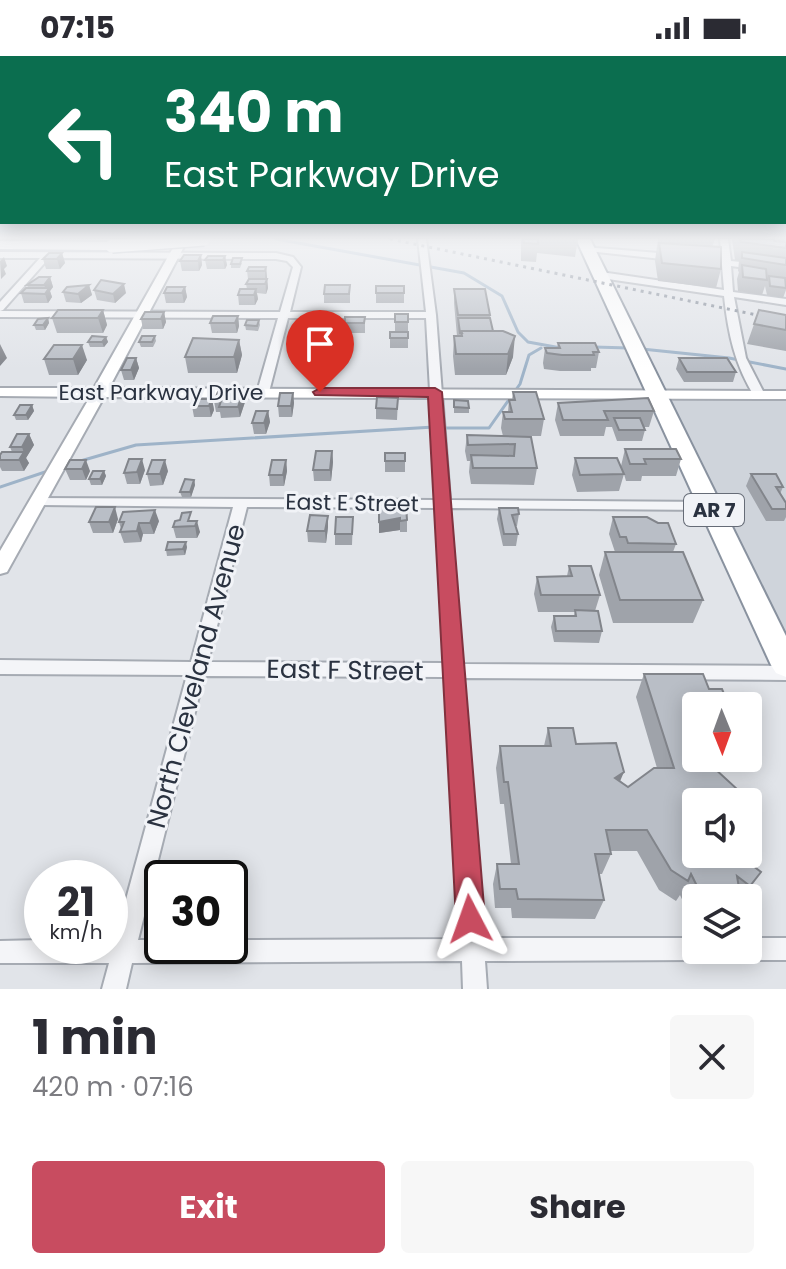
<!DOCTYPE html>
<html lang="en">
<head>
<meta charset="utf-8">
<style>
  body { margin:0; font-family:Poppins,sans-serif; background:#f7f7f7; color:#2b2b33; height:100vh; display:flex; flex-direction:column; font-size:30px; white-space:nowrap }
  * { box-sizing:border-box; margin:0 }
  p { font-size:26px; color:#7c7c81 }
  .icon { flex:none; width:44px; height:44px; fill:none; stroke:currentColor; stroke-width:2; stroke-linecap:round; stroke-linejoin:round }
  .map { position:relative; height:933px; overflow:hidden }
  .side { display:flex; flex-direction:column; background:#fff; flex:1 }
  .side>* { flex:none }
  .banner { position:absolute; left:0px; top:0px; width:786px; height:168px; box-shadow:0 4px 20px #0003; background:#0b6e4f; color:#fff; overflow:hidden }
  .needle { width:52px; rotate:179deg }
  .fabs { position:absolute; left:682px; top:636px; display:grid; gap:16px }
  .fabs a { display:grid; place-items:center; width:80px; height:80px; border-radius:8px; background:#fff; box-shadow:0 4px 20px #0003; font-size:40px }
  .speed { position:absolute; left:24px; top:804px; display:flex; gap:16px; font-size:40px; font-weight:700; text-align:center }
  .speed>* { display:grid; place-content:center; width:104px; height:104px; border-radius:50%; background:#fff; box-shadow:0 4px 20px #0003; line-height:1 }
  .speed small { font-size:20px; font-weight:400 }
  .speed .limit { border:4px solid #111; border-radius:12px; background:#fff; color:#111 }
  .pin { position:absolute; display:grid; place-items:center; width:68px; height:68px; color:#fff; margin:-82px -34px; border-radius:50% 50% 50% 0; rotate:-45deg; box-shadow:0 0 8px #0007 }
  .pin .icon { rotate:45deg }
  .me { position:absolute; width:88px; margin:-44px; rotate:356deg; stroke-linejoin:round; filter:drop-shadow(0 0 6px #0008) }
  .turn { display:flex; align-items:center; gap:28px; height:168px; padding:0 32px; font-size:36px }
  .turn .icon { width:104px; height:104px; stroke-width:2.5 }
  .turn b { display:block; font-size:56px; line-height:68px }
  .round { display:grid; place-items:center; flex:none; width:84px; height:84px; border-radius:8px; background:#f7f7f7 }
  .headline { display:flex; align-items:center; justify-content:space-between; height:136px; padding:0 32px }
  h1 { font-size:48px; font-weight:700; line-height:60px }
  .button { display:flex; gap:16px; margin-top:auto; padding:16px 32px }
  .button a { flex:1; height:92px; border-radius:8px; background:#c84c60; color:#fff; font-size:32px; font-weight:700; line-height:92px; text-align:center }
  .button a+a { background:#f7f7f7; color:#2b2b33 }
  .status { display:flex; justify-content:space-between; align-items:center; height:56px; padding:0 40px; background:#fff; direction:ltr }
  .status svg { height:22px; fill:currentColor }
  .map>svg:first-child { display:block }
</style>
</head>
<body>
<div class="status"><b>07:15</b><svg viewBox="0 0 49 12"><path d="M0 12V9h3v3zM5 12V6h3v6zM10 12V3h3v9zM15 12V0h3v12zM26 1h20v11H26zM47 4h2v5h-2z"/></svg></div>
<div class="map">
<svg width="786" height="933" viewBox="0 0 786 933">
  <rect width="100%" height="100%" fill="#e1e4e9"/>
  <!-- built -->
  <path fill="#cfd4db" d="M658 339H786V609Z"/>
  <g fill="none" stroke-linecap="round" stroke-linejoin="round">
    <!-- stream -->
    <path stroke="#9eb3c8" stroke-width="3" d="M276 183 464 217 502 240 518 276 528 286 561 292
      M594 291 629 292
      M642 293 729 302 786 313
      M443 372H489L520 328 529 299 541 292
      M63 410 136 389 434 371
      M0 431 51 414"/>
    <!-- street casing -->
    <g stroke="#a6abb3" stroke-width="4">
      <path id="street" d="M418 183H426L436 259 450 444 712 446 719 450 712 454 450 452 462 608 786 610V624L463 622 483 882H696V894H707L704 901 696 904 485 905 487 933H463L462 905 132 907 126 933H102L109 907H0V885L42 884V890H110V884H115L187 619 0 618V604L191 606 233 451 40 449 35 448 33 445 35 442 436 444 426 262H288L269 336 263 339 257 336 278 262 0 261V255L280 256 293 211 287 205 276 203 49 202 3 254 0 255V246L40 202H0V196L276 197 293 201 301 211 290 256H426ZM247 451 437 452 445 607 208 606ZM204 620 446 621 460 883 230 884V890H162V884H138Z
        M720 183H728L731 205 786 211V217L731 210 733 236 786 243V249L734 241 746 302 765 339 763 341H755C735 310 728 277 724 240L601 222 597 219 601 216 724 234 722 209 700 204 704 201 722 204Z
        M585 191 671 198 675 201 671 204 588 195H585Z
        M748 882H786V904H748L740 901 737 894H748Z"/>
    </g>
    <!-- secondary casing -->
    <g stroke="#a6abb3" stroke-width="4">
      <path id="secondary" d="M178 183H188L109 332 786 335V343L104 341 7 516 0 518V495L90 341 0 340V332H94Z"/>
    </g>
    <!-- primary casing -->
    <g stroke="#a1a9b4" stroke-width="4">
      <path id="primary" d="M0 185 112 186 118 190 112 194 0 193Z"/>
    </g>
    <!-- highway casing -->
    <g stroke="#89929f" stroke-width="4">
      <path id="highway" d="M576 183H590L786 580V621L776 617 771 609Z"/>
    </g>
    <!-- street -->
    <use href="#street" fill="#f4f5f8" fill-rule="evenodd"/>
    <!-- secondary -->
    <use href="#secondary" fill="#fff" fill-rule="evenodd"/>
    <!-- primary -->
    <use href="#primary" fill="#fff" fill-rule="evenodd"/>
    <!-- highway -->
    <use href="#highway" fill="#fff" fill-rule="evenodd"/>
    <!-- rail -->
    <path stroke="#7b8492" stroke-width="3" stroke-dasharray="3 5" stroke-linecap="butt" d="M390 183 786 265"/>
    <!-- primary-bridge casing -->
    <g stroke="#a1a9b4" stroke-width="16" stroke-linecap="butt">
      <path id="primary-bridge" d="M112 190 204 183"/>
    </g>
    <!-- primary-bridge -->
    <use href="#primary-bridge" stroke="#fff" stroke-width="13"/>
  </g>
  <!-- wall -->
  <path fill="#9fa3aa" d="M521 183H578L575 201 537 197 536 206 521 205Z
    M658 183H715L712 191 721 213 716 232 658 225 655 205Z
    M732 183H786V234L783 242 767 239 765 230 762 239 738 235 737 223 739 216 738 215 739 205 735 204Z
    M62 197 65 207 60 213H46L43 203Z
    M201 199 202 209 199 215H182L180 205Z
    M225 200 227 209 225 213H207L205 204Z
    M242 207 240 212H231V208Z
    M266 211 268 232 266 238 257 237 258 243 255 249H239L238 239 247 233 246 228 248 223 247 215Z
    M50 221 53 231 50 235 52 241 48 247H24L21 237 28 232 27 229Z
    M89 229 92 239 81 247 66 246 63 236Z
    M350 229V247H324V238Z
    M376 230H404V247H376Z
    M185 231 187 241 184 247H166L164 237Z
    M454 233 490 259 493 275 513 301 506 319H455L453 300 454 280H457L454 247Z
    M94 234 126 237 115 247 97 244Z
    M103 254 107 269 103 277H57L52 262Z
    M759 254 786 259V295L747 288Z
    M164 256 166 266 163 273H143L141 263Z
    M395 258H408V292H390V276H395Z
    M238 260 239 270 237 277H212L210 267Z
    M324 261 323 277H301L300 267Z
    M365 261V277H345V267Z
    M48 262 49 267 45 274H36L34 269Z
    M259 264 260 269 258 275 246 274 245 269Z
    M155 280 156 285 153 291H141L139 286Z
    M106 281 108 286 104 291H90L88 286Z
    M239 284 242 299 237 317H188L185 301Z
    M558 287 599 296 596 312H591V315H560L544 313 543 307 545 292H557Z
    M54 289 87 304 78 319H49L44 303Z
    M136 302 139 312 134 324H124L121 314Z
    M679 302 736 316 733 326H684L676 313Z
    M513 336 544 363 541 380H503L501 372 503 356H508L509 344H512Z
    M293 337 294 347 292 361H279L278 350Z
    M398 342 397 364 376 363V352Z
    M212 343 214 354 211 361H194L192 350Z
    M454 344 469 352V357H454Z
    M214 345 245 346 240 361 221 362 220 356H216Z
    M558 347 654 355 649 371H644L645 374 642 385H617L612 371H606L604 380H560L555 364Z
    M32 349 34 355 28 364H16L14 359Z
    M268 355 270 366 266 378H254L252 367Z
    M29 378 34 389 26 402 29 407 24 415H2L0 411V399L12 396 10 391Z
    M467 379 531 381 537 412 534 429 471 428 469 416 470 405H467L465 395Z
    M625 393 681 403 676 420H642L641 425H626L624 418 619 435 577 436 572 419 575 402 621 410Z
    M332 395 333 406 331 425H314L313 414Z
    M385 397H405V416H385Z
    M70 404 90 415 86 424H70L65 413Z
    M286 404 287 415 284 430H270L269 419Z
    M145 414 140 428H127L124 417Z
    M104 415 106 420 102 429H91L89 423Z
    M168 415 163 429 150 430 147 418Z
    M751 418 783 431 780 438 786 447V461L784 465H766L746 430Z
    M194 424 195 429 191 441H182L180 436Z
    M379 449 407 464V476H400V474L379 477Z
    M499 452 519 458 517 470H515L518 478 516 490H503L497 463Z
    M328 460V471L326 487 308 486 307 475Z
    M353 461 352 489H335V478Z
    M613 461 676 488 673 496 703 544 693 567H613L599 519 605 496H615L609 478Z
    M118 463 113 477H93L89 466Z
    M159 465 154 478H143L141 486 124 487 120 476 121 473 119 466Z
    M193 465 200 476 197 482H176L173 471Z
    M187 491 185 499 167 500 166 494Z
    M569 510 600 539 595 555 602 575 599 587 554 586 551 571 554 560H574L575 556H538L534 538 537 521 567 520Z
    M644 618 696 650V702H721L717 709H694L748 806 750 830 742 842H696V854L686 852 680 839 676 845 659 834 637 795H611V798L602 818H599L604 844 595 863 512 862 511 852H495L493 828 497 808H511L504 748H500L496 712 500 690H544L548 672 576 688 628 731 657 712 636 641Z"/>
  <!-- shaded-wall -->
  <path fill="#82858b" d="M62 197 65 207 60 213 57 203Z
    M201 199 202 209 199 215 198 205Z
    M225 200 227 209 225 213 223 204Z
    M4 201 7 210 4 213 6 218 1 223 0 205Z
    M266 211 268 232 266 238 265 215Z
    M50 221 53 231 50 235 52 241 48 247 45 238 47 235 44 229Z
    M124 228 126 237 115 247 113 238Z
    M89 229 92 239 81 247 78 238Z
    M185 231 187 241 184 247 182 237Z
    M256 233 258 243 255 249 254 239Z
    M103 254 107 269 103 277 98 262Z
    M164 256 166 266 163 273 161 263Z
    M238 260 239 270 237 277 235 267Z
    M48 262 49 267 45 274 43 269Z
    M515 280 513 301 506 319 508 298Z
    M106 281 108 286 104 291 102 286Z
    M239 284 242 299 237 317 234 301Z
    M0 288 7 302 0 310Z
    M82 289 87 304 78 319 73 303Z
    M136 302 139 312 134 324 131 314Z
    M243 336 245 346 240 361 238 351Z
    M293 337 294 347 292 361 291 350Z
    M212 343 214 354 211 361 209 350Z
    M32 349 34 355 28 364 26 359Z
    M268 355 270 366 266 378 264 367Z
    M29 378 34 389 26 402 29 407 24 415 19 404 24 397 22 391Z
    M332 395 333 406 331 425 330 414Z
    M142 403 145 414 140 428 137 416Z
    M86 404 90 415 86 424 82 413Z
    M165 404 168 415 163 429 160 418Z
    M286 404 287 415 284 430 283 419Z
    M104 415 106 420 102 429 100 423Z
    M194 424 195 429 191 441 190 436Z
    M115 451 118 463 113 477 109 466Z
    M155 454 159 465 154 478 150 467Z
    M328 460V471L326 487 325 475Z
    M400 462V474L379 477V466Z
    M197 465 200 476 197 482 195 470Z
    M139 467 143 478 141 486 137 475Z
    M186 486 187 491 185 499 183 493Z
    M624 716 615 737V722Z
    M739 832 731 842H716L720 836Z"/>
  <!-- building -->
  <path fill="#b9bec6" stroke="#82858b" stroke-width="2" d="M523 183H538V188L524 187Z
    M740 183H774V185L786 186V192L741 186Z
    M659 187 721 191V213L662 207Z
    M742 196 786 202V209L742 202Z
    M49 197H62L57 203H43Z
    M184 199H201L198 205H180Z
    M208 200H225L223 204H205Z
    M233 202H242L240 208H231Z
    M742 209 766 213 767 224 743 221Z
    M249 211H266L265 215H247Z
    M769 220 785 222 786 232 770 230Z
    M39 221H50L44 229H27Z
    M249 223H267L265 228H246Z
    M101 224 124 228 113 238 94 234Z
    M89 229 78 238 63 236 67 231Z
    M325 229H350L349 238H324Z
    M376 230H404V237H376Z
    M167 231H185L182 237H164Z
    M26 232H49L45 238 21 237Z
    M240 233H256L254 239H238Z
    M454 233H485L490 259H458Z
    M58 254H103L98 262H52Z
    M759 254 786 259V274L754 268Z
    M145 256H164L161 263H141Z
    M395 258H408V266H395Z
    M213 260H238L235 267H210Z
    M302 261H324L322 267H300Z
    M345 261H365L364 267H345Z
    M48 262 43 269H34L38 263Z
    M458 262H490L493 275H461L462 277H460Z
    M247 264H259L257 270 245 269Z
    M461 275H503L515 280 508 298H456L454 280H462Z
    M390 276H408V282H390Z
    M92 280 106 281 102 286H88Z
    M142 280H155L152 286H139Z
    M193 282 239 284 234 301H185Z
    M558 287H595L599 296H593L594 299H562L547 297 545 292H560Z
    M54 289H82L73 303H44Z
    M127 302H136L131 314H121Z
    M679 302H727L736 316H687Z
    M218 336H243L238 351H219L221 345H214Z
    M513 336H536L544 363H505L503 356H512L509 344H515Z
    M280 337H293L291 350H278Z
    M377 341 398 342 397 353 376 352Z
    M648 342 654 355H604L608 364H563L558 347Z
    M194 343H212L209 350H192Z
    M454 344 468 345 469 352 454 351Z
    M20 349H32L26 359H14Z
    M256 355H268L264 367H252Z
    M614 362H640L645 374H619Z
    M17 378H29L22 391H10Z
    M467 379 531 381 537 412H473L471 399 514 400 515 388 468 389Z
    M625 393H676L681 403H644L646 408H630Z
    M316 395H332L330 414H313Z
    M2 396H24L19 404H0V399Z
    M385 397H405V405H385Z
    M575 402H617L624 418 580 419Z
    M129 403H142L137 416 124 417Z
    M70 404H86L82 413H65Z
    M152 404H165L160 418H147Z
    M272 404H286L283 419H269Z
    M93 415H104L100 423H89Z
    M751 418H776L783 431H776L786 447V453H772Z
    M185 423 194 424 190 436H180Z
    M379 449H406L407 464 400 465V462L379 466Z
    M96 451H115L109 466H89Z
    M499 452H518L519 458 512 459 518 478H504Z
    M155 454 150 467H139L137 475 120 476 124 466H119L123 456Z
    M191 456 188 465H197L195 470 173 471 175 465 180 464 182 457Z
    M310 459 328 460 325 475H307Z
    M336 461H353L352 478H335Z
    M613 461H647L658 467H668L676 488 628 487 626 481H620Z
    M168 486H186L183 493 166 494Z
    M605 496H683L703 544H620Z
    M569 510H591L600 539H541L537 521 572 520Z
    M575 554 598 555 602 575H556L554 560H576Z
    M644 618H703L709 633H722L729 650H696V693H688L694 711H713L737 733 744 746H696V798H748V754L758 773 760 790 748 806 761 816 750 830 737 820 739 832 720 836 698 832 691 818 688 825 671 814 647 774H606L611 798H595L604 844 518 843 516 833H500L497 808H519L508 726H504L500 690H551L548 672H573L576 688 616 687 624 716 615 722 628 731 654 712H674Z"/>
  <!-- sky -->
  <linearGradient id="sky" x2="0" y2="1"><stop stop-color="#8ab4db"/><stop offset="0.58" stop-color="#f2f3f5"/><stop offset="1" stop-color="#f2f3f5" stop-opacity="0"/></linearGradient>
  <rect width="786" height="313" fill="url(#sky)"/>
  <!-- route -->
  <path fill="#c84c60" stroke="#82313e" stroke-width="2" d="M320 332H435L442 336 485 863 480 873 470 877 460 873 456 863 428 341 315 339 313 336Z"/>
  <g text-anchor="middle" dominant-baseline="central" stroke-width="6" stroke-linejoin="round" paint-order="stroke">
    <!-- shield labels -->
    <rect fill="#f1f3f7" stroke="#666c77" stroke-width="2" x="684" y="438" width="60" height="32" rx="6"/>
    <g font-size="20" font-weight="bold" fill="#2a3240">
      <text x="714" y="454">AR 7</text>
    </g>
    <!-- street labels -->
    <g font-size="22" fill="#2a3240" stroke="#f1f3f7">
      <text x="161" y="336">East Parkway Drive</text>
      <text transform="translate(352 447) rotate(1)">East E Street</text>
    </g>
    <!-- near-street labels -->
    <g font-size="26" fill="#2a3240" stroke="#f1f3f7">
      <text transform="translate(345 614) rotate(1)">East F Street</text>
      <text transform="translate(196 620) rotate(-75)">North Cleveland Avenue</text>
    </g>
  </g>
</svg>
<div class="fabs">
<a><svg class="needle" viewBox="-14 -14 28 28"><path d="M0-13l5 13h-10z" fill="#e53935"/><path d="M0 13l5-13h-10z" fill="#7c7c81"/></svg></a>
<a><svg class="icon" aria-label="sound" viewBox="0 0 24 24"><path d="M4 9h4l5-4v14l-5-4H4zM17 9q2 3 0 6"/></svg></a>
<a><svg class="icon" aria-label="layers" viewBox="0 0 24 24"><path d="M12 4l9 5-9 5-9-5zM3 14l9 5 9-5"/></svg></a>
</div>
<div class="speed"><div>21<small>km/h</small></div><div class="limit">30</div></div>
<div class="pin" style="left:320px;top:336px;background:#d93025"><svg class="icon" aria-label="arrive" viewBox="0 0 24 24"><path d="M6 21V4h12l-3 4 3 4H6"/></svg></div>
<svg class="me" style="left:470px;top:863px" viewBox="-20 -20 40 40"><path d="M0-17L14 15 0 8-14 15z" fill="#c84c60" stroke="#fff" stroke-width="4"/></svg>
<div class="banner">
<div class="turn"><svg class="icon" aria-label="left" viewBox="0 0 24 24"><path d="M17 20v-9H6M10 6l-5 5 5 5"/></svg><div><b>340 m</b>East Parkway Drive</div></div>
</div>
</div>
<section class="side">
<div class="headline"><div><h1>1 min</h1><p>420 m · 07:16</p></div><a class="round"><svg class="icon" aria-label="close" viewBox="0 0 24 24"><path d="M6 6l12 12M18 6L6 18"/></svg></a></div>
<div class="button"><a>Exit</a><a>Share</a></div>
</section>
</body>
</html>
